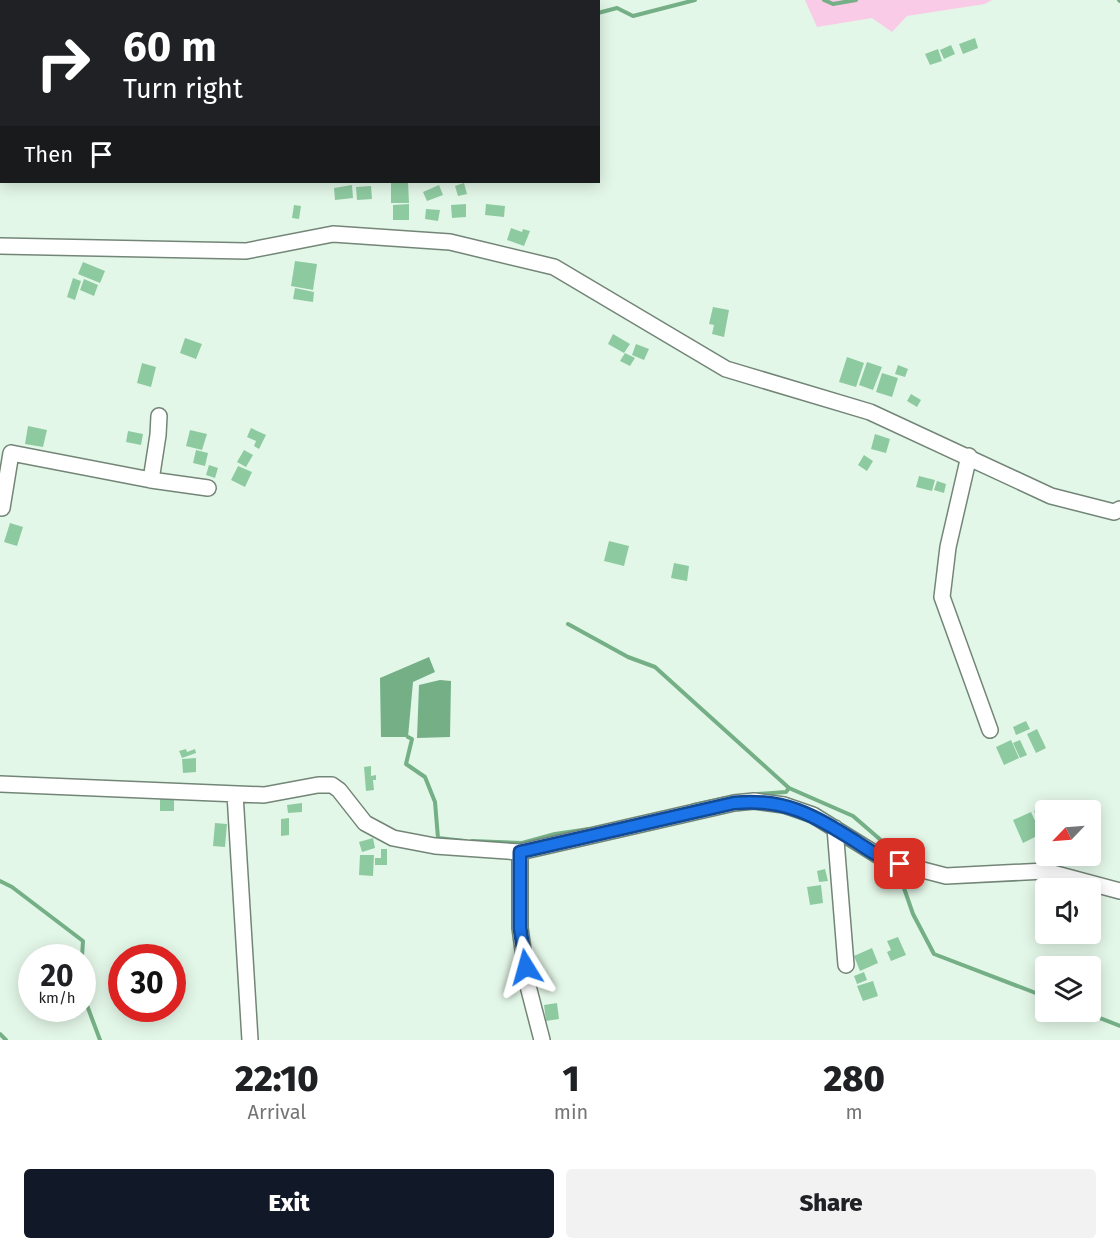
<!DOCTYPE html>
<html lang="en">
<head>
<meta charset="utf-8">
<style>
  body { margin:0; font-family:"Fira Sans",sans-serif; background:#f2f2f2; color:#202124; height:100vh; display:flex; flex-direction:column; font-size:22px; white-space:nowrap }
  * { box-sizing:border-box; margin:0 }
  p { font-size:20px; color:#757577 }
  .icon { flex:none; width:33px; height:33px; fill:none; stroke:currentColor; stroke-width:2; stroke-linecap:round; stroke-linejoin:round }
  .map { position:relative; height:1040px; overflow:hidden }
  .drawer { display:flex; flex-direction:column; background:#fff; flex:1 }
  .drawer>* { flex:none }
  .hud { position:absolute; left:0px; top:0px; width:600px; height:183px; box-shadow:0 3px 15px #0003; background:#202124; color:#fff; overflow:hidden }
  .needle { width:39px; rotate:245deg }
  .buttons { position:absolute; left:1035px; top:800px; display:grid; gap:12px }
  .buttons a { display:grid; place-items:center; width:66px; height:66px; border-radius:6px; background:#fff; box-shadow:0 3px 15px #0003; font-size:30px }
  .speed { position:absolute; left:18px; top:944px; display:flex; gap:12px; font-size:30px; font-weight:700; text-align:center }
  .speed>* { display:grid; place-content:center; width:78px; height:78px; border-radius:50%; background:#fff; box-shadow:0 3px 15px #0003; line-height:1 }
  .speed small { font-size:15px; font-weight:400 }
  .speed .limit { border:9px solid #d22; background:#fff; color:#111 }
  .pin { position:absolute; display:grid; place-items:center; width:51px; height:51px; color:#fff; margin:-26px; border-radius:12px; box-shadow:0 3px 9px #0006 }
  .me { position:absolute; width:66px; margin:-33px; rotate:352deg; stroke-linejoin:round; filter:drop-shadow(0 0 4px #0008) }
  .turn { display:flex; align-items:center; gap:21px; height:126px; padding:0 24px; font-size:27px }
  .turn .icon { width:78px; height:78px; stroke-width:2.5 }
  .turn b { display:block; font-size:42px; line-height:51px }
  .then { display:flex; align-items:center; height:57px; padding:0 24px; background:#0003; gap:12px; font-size:22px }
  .eta { display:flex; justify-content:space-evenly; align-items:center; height:102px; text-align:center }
  .eta b { font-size:36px; font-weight:800; line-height:42px }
  .primary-button { display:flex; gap:12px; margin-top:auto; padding:12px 24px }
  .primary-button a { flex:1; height:69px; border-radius:6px; background:#111827; color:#fff; font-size:24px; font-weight:800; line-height:69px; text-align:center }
  .primary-button a+a { background:#f2f2f2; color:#202124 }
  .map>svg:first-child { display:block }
</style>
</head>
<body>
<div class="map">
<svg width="1120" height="1040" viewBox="0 0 1120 1040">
  <rect width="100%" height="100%" fill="#e3f7e8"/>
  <!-- green -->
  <path fill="#f9cbe6" d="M805 0H992L985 4 907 16 892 32 872 18 817 27Z"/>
  <!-- water -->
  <path fill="#74af86" d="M429 657 435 672 413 682 408 737H381L380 678Z
    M440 680 451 681 450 737 417 738 419 685Z"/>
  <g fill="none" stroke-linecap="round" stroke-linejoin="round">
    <!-- stream -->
    <path stroke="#74af86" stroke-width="4" d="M528 0 531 2
      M824 0 833 4 856 0
      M1119 0 1120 1
      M431 2 433 0
      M598 13 617 8 633 16 695 0
      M0 162H2
      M568 624 628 657 655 667 789 788 853 816 890 848 893 856
      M408 737 412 739 406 764 425 777 435 802 438 838 465 841
      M758 794 786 792 789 788
      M693 805 726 798
      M472 841 522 843 555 834 589 829
      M897 868 913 914 934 954 1046 997
      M0 881 12 887 83 941 82 957
      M82 992 100 1040
      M1082 1011 1120 1026
      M0 1034 6 1040"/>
  </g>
  <!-- building -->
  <path fill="#8ecaa0" d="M975 38 978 48 963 54 959 44Z
    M951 45 955 54 944 59 940 50Z
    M938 49 942 61 930 65 925 54Z
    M408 182 409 203H391V183Z
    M464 183 467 194 458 196 455 186Z
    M352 185 353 198 335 200 334 188Z
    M439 185 443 195 427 201 423 192Z
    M371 186 372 199 357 200 356 187Z
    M409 204V220H393V205Z
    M466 204V217L452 218 451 205Z
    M486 204 505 206 504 217 485 215Z
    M294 205 301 206 299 219 292 218Z
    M426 209 440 210 438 221 425 219Z
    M511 228 522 232 523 229 530 231 524 246 507 240Z
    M295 261 317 264 313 290 291 286Z
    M83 262 105 271 100 283 78 274Z
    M73 278 81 281 75 300 67 297Z
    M84 279 98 285 94 296 80 290Z
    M295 288 314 292 313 302 293 299Z
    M713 307 729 310 724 337 712 334 714 325 709 324Z
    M613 334 630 344 624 353 608 344Z
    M185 338 202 344 196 359 180 353Z
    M636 344 649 349 644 360 632 355Z
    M625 353 635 358 630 366 620 361Z
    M847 357 864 363 856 387 839 382Z
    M867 362 882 367 873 390 859 385Z
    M142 363 156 367 151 387 137 383Z
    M898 365 908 369 905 377 895 374Z
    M882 373 898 378 892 397 876 392Z
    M911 394 921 400 917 407 907 401Z
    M28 426 47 430 43 447 25 444Z
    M251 428 266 435 259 449 254 446 256 441 247 437Z
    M190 430 207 434 202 450 186 446Z
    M128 431 143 434 141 445 126 442Z
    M875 434 890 439 886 453 871 449Z
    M196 450 208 453 205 466 193 463Z
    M244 450 253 455 246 467 237 462Z
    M864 455 873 461 867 471 858 465Z
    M209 465 218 468 215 478 206 475Z
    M238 466 252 472 245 487 231 480Z
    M919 476 935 480 932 491 916 487Z
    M937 481 946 484 944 493 934 490Z
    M10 523 23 527 17 546 4 542Z
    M609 541 629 546 624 566 604 561Z
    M674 563 689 566 687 581 671 578Z
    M1026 721 1030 729 1016 735 1013 727Z
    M1037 729 1046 748 1036 753 1027 734Z
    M1011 740 1019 758 1004 765 996 747Z
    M1020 740 1027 755 1020 758 1013 743Z
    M186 749 187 752 195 749 196 753 182 758 179 751Z
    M196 758V772L183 773 182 759Z
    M371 766V776L376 775V780H373L374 790 366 791 364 767Z
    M160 798H174V811H160Z
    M1055 802 1059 810H1046V831L1043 832 1034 811Z
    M302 803V812L288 813 287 805Z
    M1031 812 1041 834 1023 843 1013 820Z
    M289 818V835L281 836V819Z
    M215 823 227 824 225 847 213 846Z
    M373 838 375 848 362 852 359 842Z
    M381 849H387V865H375V858H381Z
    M360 855H374L373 876 359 875Z
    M825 869 828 881 819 882 817 871Z
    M821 885 823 903 810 905 807 887Z
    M898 937 906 955 891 961 887 952 891 950 887 941Z
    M872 948 878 963 860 971 854 956Z
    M864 972 867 980 857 984 854 976Z
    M873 981 878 996 863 1001 857 986Z
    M557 1003 559 1019 546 1021 544 1005Z"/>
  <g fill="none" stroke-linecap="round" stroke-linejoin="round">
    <!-- minor casing -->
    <g stroke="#738577" stroke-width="18">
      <path id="minor" d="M69 2 70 0
        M0 112 2 110
        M0 246 246 251 333 234 450 242 554 267 726 369 870 412 1051 496 1114 512 1120 509
        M969 456 948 547 942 597 990 730
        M151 480 158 435 159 416
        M0 507 2 508 11 453 151 480 208 488
        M0 784 264 795 318 785H332L339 790 365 823 393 838 435 846 520 852 734 803 754 801 784 805 813 815 879 856 892 862 946 876 1045 871 1120 891
        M235 794 250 1040
        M835 828 846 965
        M520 852V928L528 986 542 1040"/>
    </g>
    <!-- minor -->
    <use href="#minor" stroke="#fff" stroke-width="15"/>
  </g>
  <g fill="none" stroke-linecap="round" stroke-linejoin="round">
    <!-- route casing -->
    <g stroke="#114b97" stroke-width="15">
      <path id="route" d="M526 967 520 928V852L734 803C785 798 813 815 855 841 870 851 883 860 900 864"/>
    </g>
    <!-- route -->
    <use href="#route" stroke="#1a73e8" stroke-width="10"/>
  </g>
</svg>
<div class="buttons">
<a><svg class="needle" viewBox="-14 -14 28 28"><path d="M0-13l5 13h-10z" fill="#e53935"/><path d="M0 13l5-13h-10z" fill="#757577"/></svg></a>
<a><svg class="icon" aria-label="sound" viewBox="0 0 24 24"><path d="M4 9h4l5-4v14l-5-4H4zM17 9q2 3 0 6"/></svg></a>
<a><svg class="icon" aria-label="layers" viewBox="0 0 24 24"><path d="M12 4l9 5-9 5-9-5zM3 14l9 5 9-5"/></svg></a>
</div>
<div class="speed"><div>20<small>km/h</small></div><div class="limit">30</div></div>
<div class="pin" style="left:900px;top:864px;background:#d93025"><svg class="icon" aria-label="arrive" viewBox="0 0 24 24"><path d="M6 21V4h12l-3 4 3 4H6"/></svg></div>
<svg class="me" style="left:526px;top:967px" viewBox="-20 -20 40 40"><path d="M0-17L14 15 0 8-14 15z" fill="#1a73e8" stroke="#fff" stroke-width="4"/></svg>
<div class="hud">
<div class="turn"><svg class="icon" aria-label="right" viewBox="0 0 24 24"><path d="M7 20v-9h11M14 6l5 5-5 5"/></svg><div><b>60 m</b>Turn right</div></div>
<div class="then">Then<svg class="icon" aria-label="arrive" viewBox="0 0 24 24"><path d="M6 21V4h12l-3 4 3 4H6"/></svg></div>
</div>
</div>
<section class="drawer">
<div class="eta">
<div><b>22:10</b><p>Arrival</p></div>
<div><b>1</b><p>min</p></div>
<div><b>280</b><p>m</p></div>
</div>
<div class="primary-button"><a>Exit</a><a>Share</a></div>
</section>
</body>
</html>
